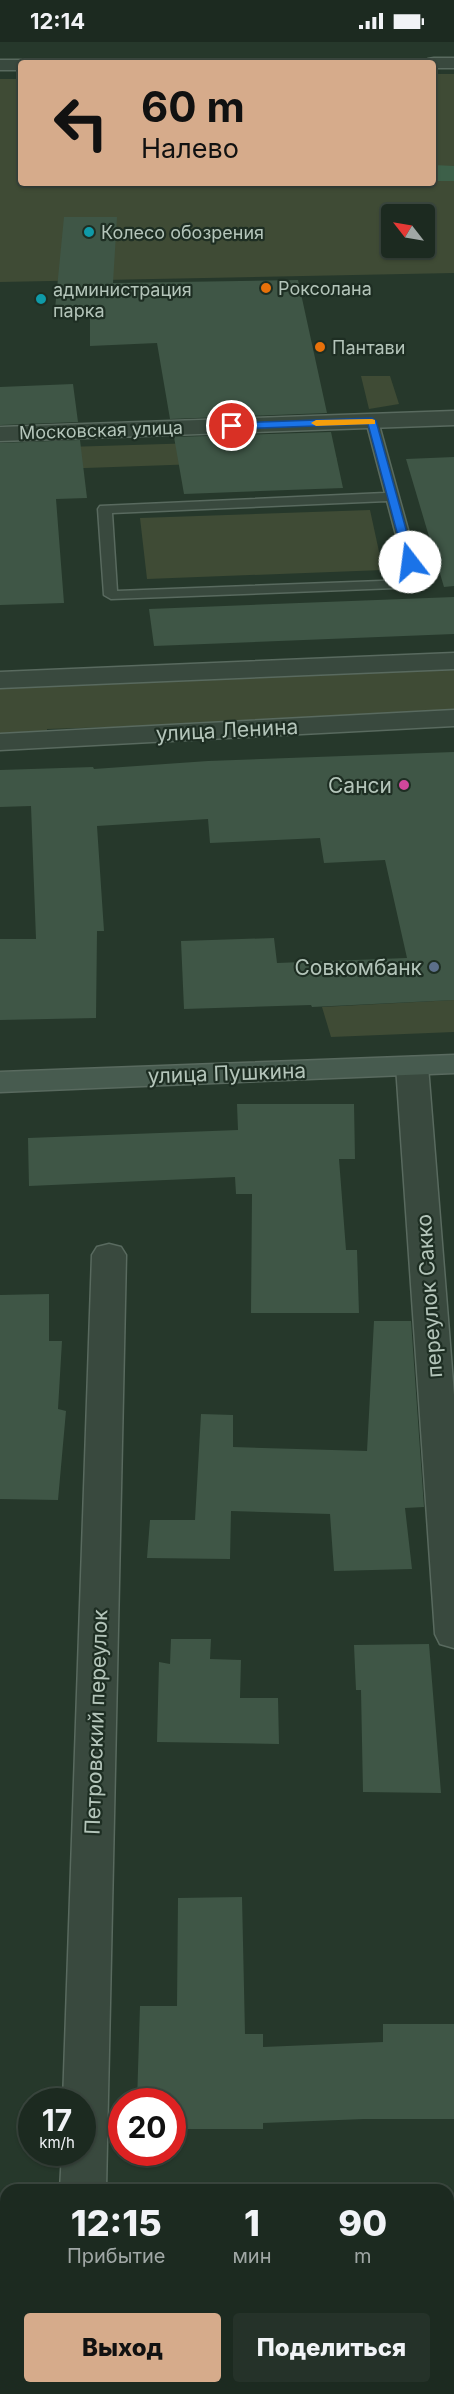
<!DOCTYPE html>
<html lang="ru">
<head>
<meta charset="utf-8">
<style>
  body { margin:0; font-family:Inter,sans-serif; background:#253229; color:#f1f3f6; height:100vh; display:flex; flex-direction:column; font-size:22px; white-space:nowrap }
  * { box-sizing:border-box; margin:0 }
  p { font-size:20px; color:#a0a7a5 }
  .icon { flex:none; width:33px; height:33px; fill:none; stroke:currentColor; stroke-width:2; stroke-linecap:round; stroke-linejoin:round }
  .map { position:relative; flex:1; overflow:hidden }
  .panel { position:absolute; left:0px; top:2142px; width:454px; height:210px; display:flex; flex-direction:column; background:#1c2a20; border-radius:18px 18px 0 0; box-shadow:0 2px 4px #0004,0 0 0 2px #3a463e }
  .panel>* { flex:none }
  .banner { position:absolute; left:18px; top:18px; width:418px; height:126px; border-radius:6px; box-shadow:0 2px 4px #0004,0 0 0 2px #3a463e; background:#d6ab8b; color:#111; overflow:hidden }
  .needle { width:39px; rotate:301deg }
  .fabs { position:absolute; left:381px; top:162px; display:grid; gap:12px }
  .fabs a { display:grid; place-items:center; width:54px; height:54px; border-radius:6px; background:#1c2a20; box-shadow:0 2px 4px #0004,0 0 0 2px #3a463e; font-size:30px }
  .speed { position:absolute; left:18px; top:2046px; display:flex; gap:12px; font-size:30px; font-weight:700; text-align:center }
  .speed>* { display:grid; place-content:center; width:78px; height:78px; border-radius:50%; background:#1c2a20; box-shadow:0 2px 4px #0004,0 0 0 2px #3a463e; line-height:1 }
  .speed small { font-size:15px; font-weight:400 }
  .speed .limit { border:9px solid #d22; background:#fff; color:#111 }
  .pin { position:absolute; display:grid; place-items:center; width:51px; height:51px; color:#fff; margin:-26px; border:3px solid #fff; border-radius:50%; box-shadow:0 2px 6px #0007 }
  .me { position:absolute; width:66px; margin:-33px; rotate:345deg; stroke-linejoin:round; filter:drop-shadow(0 0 4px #0008) }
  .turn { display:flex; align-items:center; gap:21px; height:126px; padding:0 24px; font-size:27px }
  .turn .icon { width:78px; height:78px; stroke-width:2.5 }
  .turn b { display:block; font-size:42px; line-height:51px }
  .eta { display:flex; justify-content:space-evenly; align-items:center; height:102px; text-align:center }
  .eta b { font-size:36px; font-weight:800; line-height:42px }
  .action { display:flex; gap:12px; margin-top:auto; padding:12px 24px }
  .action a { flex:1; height:69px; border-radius:6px; background:#d6ab8b; color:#111; font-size:24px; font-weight:800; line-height:69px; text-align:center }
  .action a+a { background:#253229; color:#f1f3f6 }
  .status { display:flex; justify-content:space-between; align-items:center; height:42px; padding:0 30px; background:#1c2a20; direction:ltr }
  .status svg { height:16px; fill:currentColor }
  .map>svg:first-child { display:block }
</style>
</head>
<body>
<div class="status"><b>12:14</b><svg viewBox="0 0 49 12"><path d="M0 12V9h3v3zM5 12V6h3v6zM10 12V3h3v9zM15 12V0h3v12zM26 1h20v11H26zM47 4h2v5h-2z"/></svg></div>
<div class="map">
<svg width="454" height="2352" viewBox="0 0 454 2352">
  <rect width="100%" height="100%" fill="#26382b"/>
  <!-- green -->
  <path fill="#3f4b35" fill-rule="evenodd" d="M434 32H454V231L0 240V37H21V141H434ZM392 172H424V206H392Z
    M361 334H390L399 362 369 367Z
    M326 397 337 417 0 429V407Z
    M370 468 383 528 147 537 140 476Z
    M454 627V675L47 687V698L0 700V641Z
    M454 958V990L331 995 322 965Z"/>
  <!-- water -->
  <path fill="#3d6049" d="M434 123 454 124V139H434Z"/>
  <!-- building -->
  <path fill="#3f5646" d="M64 175H117L113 241 298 238 327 371 170 377 157 301 90 304V266L55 267Z
    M73 342 78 380 0 383V345Z
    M331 390 343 446 184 452 174 395Z
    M80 398 87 456 56 457 64 561 0 563V401Z
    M454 415V544L444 545 406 417Z
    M454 555V592L154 604 149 567Z
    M454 710V958L312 965 311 963 184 967 181 899 274 896 277 921 407 916 385 818 324 821 320 796 210 801 208 777 97 784 104 889H97L96 976 0 978V897H36L31 764 0 765V728L93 725 94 727 208 719Z
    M237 1062H354L355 1117H339L346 1208H357L359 1271H251L252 1152H236L235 1135 29 1144 28 1096 238 1088Z
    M49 1252V1299H62L58 1367 66 1369 58 1458 0 1457V1253Z
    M374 1279H411L424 1465 405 1466 412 1527 334 1529 330 1472 231 1469 230 1517 147 1516 150 1478H195L201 1372 233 1373V1405L367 1409Z
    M171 1597H211L210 1617 241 1618 240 1656H278L279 1702 157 1700 159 1620 170 1622Z
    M429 1602 441 1751 363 1750 361 1648H356L354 1603Z
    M242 1855 245 1992H263V2005L383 2000V1982H454V2077H364L263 2081V2087H172V2060H137L140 1964H177L178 1856Z"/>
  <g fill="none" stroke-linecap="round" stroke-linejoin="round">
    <!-- lane casing -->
    <g stroke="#596a5f" stroke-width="3">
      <path id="lane" d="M372 375 378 379 423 542 421 545 111 557 104 553 98 467 100 464 385 451 366 379ZM387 459 408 538 117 549 112 471Z"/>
    </g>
    <!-- street casing -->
    <g stroke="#596a5f" stroke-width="3">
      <path id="street" d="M434 16H454V26H434V21H425L428 17Z
        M0 18H21L29 21H21V28H0Z
        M454 369V383L0 399V385Z
        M454 611V627L0 646V630Z
        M454 668V684L0 708V692Z
        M412 1015 423 1017 428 1024 454 1353V1606L440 1602 435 1592 396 1024 401 1017Z
        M109 1202 121 1205 126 1213 106 2148H60L62 2110H82V2060H63L92 1213 97 1205Z
        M448 2246H454V2290H448Z
        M0 2249H6V2293H0Z
        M309 2346H357V2352H309Z"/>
    </g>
    <!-- secondary casing -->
    <g stroke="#596a5f" stroke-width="3">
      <path id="secondary" d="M454 1013V1031L0 1050V1030Z"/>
    </g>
    <!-- lane -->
    <use href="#lane" fill="#39493e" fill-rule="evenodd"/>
    <!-- street -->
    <use href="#street" fill="#39493e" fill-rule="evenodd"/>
    <!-- secondary -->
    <use href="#secondary" fill="#475b4f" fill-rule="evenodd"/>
  </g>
  <!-- route -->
  <path fill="#1a73e8" stroke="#114b97" stroke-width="1.5" d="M372 376 376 379 415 520 414 522 405 520 368 382 232 387 228 384 232 381Z"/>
  <!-- slow -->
  <path fill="#f59e0b" d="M372 377 375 378V382L316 384 311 381 316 378Z"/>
  <!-- markers -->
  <g fill="#0f9aa8" stroke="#1e2e23" stroke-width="2">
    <circle cx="89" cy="190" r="6"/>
    <circle cx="41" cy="257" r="6"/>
  </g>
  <g fill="#e8710a" stroke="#1e2e23" stroke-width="2">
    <circle cx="266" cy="246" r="6"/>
    <circle cx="320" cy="305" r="6"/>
  </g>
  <circle fill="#d1479c" stroke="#1e2e23" stroke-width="2" cx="404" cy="743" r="6"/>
  <circle fill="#5c6f8a" stroke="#1e2e23" stroke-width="2" cx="434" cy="925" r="6"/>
  <g text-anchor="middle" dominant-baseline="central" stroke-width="4.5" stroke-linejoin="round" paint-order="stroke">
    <!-- far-poi labels -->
    <g font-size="18" fill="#b4c5ba" stroke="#1e2e23" text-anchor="start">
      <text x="101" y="190">Колесо обозрения</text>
      <text x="278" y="246">Роксолана</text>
      <text x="53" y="247">администрация<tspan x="53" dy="21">парка</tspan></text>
      <text x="332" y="305">Пантави</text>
    </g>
    <!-- far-street labels -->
    <g font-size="18" fill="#b4c5ba" stroke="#1e2e23">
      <text transform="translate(101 388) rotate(-2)">Московская улица</text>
    </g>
    <!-- street labels -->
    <g font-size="21" fill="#b4c5ba" stroke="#1e2e23">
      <text transform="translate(227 688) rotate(-3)">улица Ленина</text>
      <text transform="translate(227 1031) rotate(-2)">улица Пушкина</text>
      <text transform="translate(429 1254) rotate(-94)">переулок Сакко</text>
      <text transform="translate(96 1680) rotate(-88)">Петровский переулок</text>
    </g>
    <!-- poi labels -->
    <g font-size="21" fill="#b4c5ba" stroke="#1e2e23" text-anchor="end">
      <text x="392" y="743">Санси</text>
      <text x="422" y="925">Совкомбанк</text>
    </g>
  </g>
</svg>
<div class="fabs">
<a><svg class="needle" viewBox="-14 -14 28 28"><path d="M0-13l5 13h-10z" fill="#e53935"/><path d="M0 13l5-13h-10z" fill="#a0a7a5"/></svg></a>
</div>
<div class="speed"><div>17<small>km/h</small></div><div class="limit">20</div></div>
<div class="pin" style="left:232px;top:384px;background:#d93025"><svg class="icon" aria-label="arrive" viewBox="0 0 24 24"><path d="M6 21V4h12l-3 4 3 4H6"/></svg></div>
<svg class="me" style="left:410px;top:520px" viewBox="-20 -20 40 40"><circle r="19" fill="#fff"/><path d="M0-13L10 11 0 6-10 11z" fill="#1a73e8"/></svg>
<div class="banner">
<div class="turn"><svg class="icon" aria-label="left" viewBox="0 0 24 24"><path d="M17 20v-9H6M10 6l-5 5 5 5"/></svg><div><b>60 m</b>Налево</div></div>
</div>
<section class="panel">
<div class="eta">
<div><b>12:15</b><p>Прибытие</p></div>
<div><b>1</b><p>мин</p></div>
<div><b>90</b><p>m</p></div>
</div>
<div class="action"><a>Выход</a><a>Поделиться</a></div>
</section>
</div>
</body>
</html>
